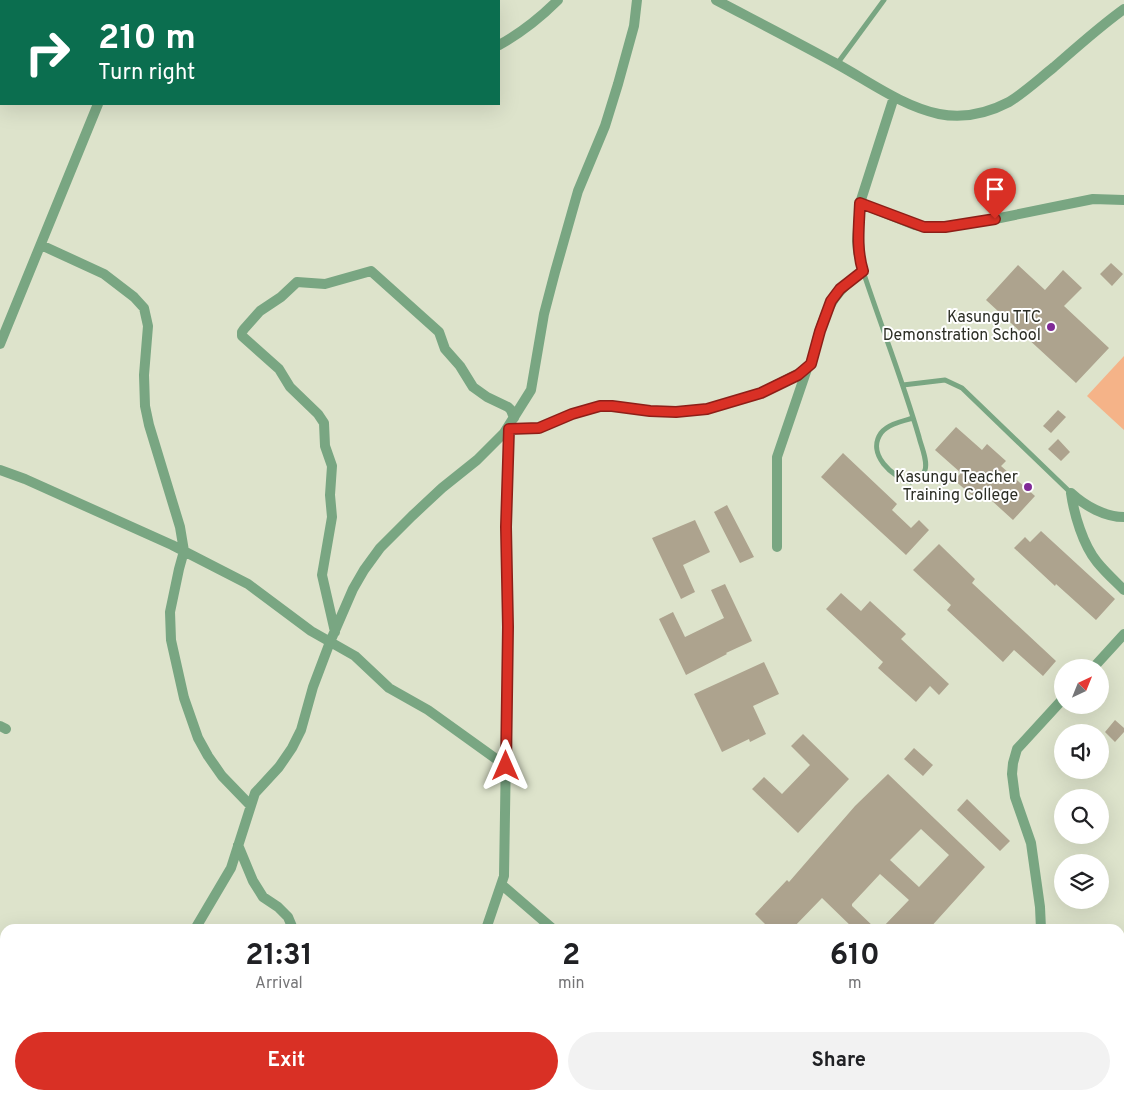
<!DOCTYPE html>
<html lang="en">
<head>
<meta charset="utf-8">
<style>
  body { margin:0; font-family:Overpass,sans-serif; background:#f2f2f2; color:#202124; height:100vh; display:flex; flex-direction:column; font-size:19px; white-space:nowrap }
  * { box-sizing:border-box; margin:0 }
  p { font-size:16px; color:#757577 }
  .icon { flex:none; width:28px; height:28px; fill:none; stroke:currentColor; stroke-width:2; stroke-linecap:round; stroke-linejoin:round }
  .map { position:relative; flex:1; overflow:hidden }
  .panel { position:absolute; left:0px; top:924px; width:1125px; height:176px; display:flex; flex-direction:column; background:#fff; border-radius:15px 15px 0 0; box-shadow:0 5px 20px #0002 }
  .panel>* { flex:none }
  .top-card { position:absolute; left:0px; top:0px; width:500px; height:105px; box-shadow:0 5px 20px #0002; background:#0b6e4f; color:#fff; overflow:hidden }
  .needle { width:32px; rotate:43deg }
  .buttons { position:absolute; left:1054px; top:659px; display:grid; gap:10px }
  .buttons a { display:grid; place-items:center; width:55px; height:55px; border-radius:50%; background:#fff; box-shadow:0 5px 20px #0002; font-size:25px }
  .pin { position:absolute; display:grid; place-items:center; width:42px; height:42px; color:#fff; margin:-51px -21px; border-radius:50% 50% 50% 0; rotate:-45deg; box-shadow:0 0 5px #0007 }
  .pin .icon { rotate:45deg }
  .me { position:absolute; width:55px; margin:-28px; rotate:0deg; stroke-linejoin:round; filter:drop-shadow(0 0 4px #0008) }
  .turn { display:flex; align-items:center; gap:18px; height:105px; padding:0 15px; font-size:22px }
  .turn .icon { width:65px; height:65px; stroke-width:2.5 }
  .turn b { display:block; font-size:35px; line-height:42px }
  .eta { display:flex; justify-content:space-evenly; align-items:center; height:85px; text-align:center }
  .eta b { font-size:30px; font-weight:700; line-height:35px }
  .primary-button { display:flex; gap:10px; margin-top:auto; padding:10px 15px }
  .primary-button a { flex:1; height:58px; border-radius:30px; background:#d93025; color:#fff; font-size:20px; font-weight:700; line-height:58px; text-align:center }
  .primary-button a+a { background:#f2f2f2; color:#202124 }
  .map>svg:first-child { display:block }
</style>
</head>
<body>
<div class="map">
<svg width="1124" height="1099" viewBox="0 0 1124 1099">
  <rect width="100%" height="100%" fill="#dde3cb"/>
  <!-- green -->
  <path fill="#f5b388" d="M1124 356V430L1087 396Z"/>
  <!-- building -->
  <path fill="#ada38e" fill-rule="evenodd" d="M1111 263 1123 274 1112 286 1100 274Z
    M1018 265 1045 290 1063 270 1082 288 1064 306 1109 348 1076 383 986 300Z
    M1058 410 1066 417 1051 433 1043 426Z
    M956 427 982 450 987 444 1006 461 1001 466 1035 496 1013 520 980 490 974 497 954 480 961 473 935 450Z
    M1058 439 1070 452 1061 461 1048 449Z
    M843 453 897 504 892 510 911 528 919 520 929 530 906 555 821 477Z
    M727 505 754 557 740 563 714 512Z
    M695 520 710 552 683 565 695 592 681 599 652 538Z
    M1041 531 1115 599 1096 620 1056 584 1055 586 1014 548 1025 537 1030 542Z
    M939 544 975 579 972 583 1056 661 1043 676 1014 650 1003 662 947 610 951 605 913 570Z
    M725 584 752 641 726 653 727 654 686 675 659 619 673 612 685 637 724 618 711 590Z
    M841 593 861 611 870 601 906 634 901 639 949 684 939 695 930 686 916 702 878 668 883 662 826 609Z
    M764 662 779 694 753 706 766 734 750 742 749 739 722 752 694 694Z
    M1115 720 1124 728V732L1115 742 1105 732Z
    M803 734 849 779 798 833 752 789 764 777 782 794 810 765 791 746Z
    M914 748 933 765 923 776 904 759Z
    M888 774 985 867 929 929H881L909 900 880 874 852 904V906L876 929H854L822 898 792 929H770L755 914 787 880 789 882 855 806ZM921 829 949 855 919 887 890 860Z
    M967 799 1010 841 1000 851 957 810Z"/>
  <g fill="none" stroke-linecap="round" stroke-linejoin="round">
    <!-- service -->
    <path stroke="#79a682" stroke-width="5" d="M837 64 884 0
      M863 271C881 326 903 381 919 437 921 446 928 461 925 470 923 477 917 480 911 482 893 478 866 454 881 433 888 424 903 421 913 418
      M903 385 945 380 962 388 1071 493"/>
    <!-- minor -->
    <path stroke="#79a682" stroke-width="10" d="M411 0 413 1
      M716 0C756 21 797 42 837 64 870 82 902 106 939 114 964 119 986 114 1009 102 1025 92 1039 79 1054 67 1077 47 1099 27 1124 9
      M125 1V0
      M323 1 324 0
      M499 45C521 33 540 18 558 0
      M860 203 915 225 932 228 945 227 995 219 1093 199 1124 200
      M41 245 104 274 134 297 144 308 148 326 144 375 145 406 149 425 180 527 184 551 179 569 170 612 171 640 184 698 198 738 208 756 222 776 250 805
      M0 344 98 104
      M507 429 539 428 572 414 605 405 650 411 676 412 707 409 761 393 807 369C814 360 815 347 818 336 827 305 837 290 863 271L858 251 857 241 860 203 894 97
      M0 470 25 479 172 545 248 584 311 631 355 656 389 688 428 710 506 766
      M1071 493C1074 514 1083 545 1097 562 1105 572 1115 581 1124 590
      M1071 493C1085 506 1105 517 1124 517
      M777 547V457L807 369
      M335 632 322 575 332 517 330 495 332 466 325 446 324 423 318 414 290 387 279 369 242 336V332L244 329 260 311 281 297 297 282 325 284 371 271 439 332 445 349 460 366 473 387 487 397 508 407 511 410 514 418
      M1093 668 1124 634
      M0 726 6 729
      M238 845 253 881 263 897 278 907 288 917 293 929
      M502 885 553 929
      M195 929 231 868 255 793 279 767 292 748 301 730 313 687 330 642 353 589 364 570 380 548 412 516 442 488 477 460 504 433 531 390 544 314 555 272 578 191 605 126 618 84 634 26 637 0
      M486 929 504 876 508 627 506 527 509 429
      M1041 929 1040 907 1031 843 1015 797 1012 774 1013 763 1017 749 1062 700
      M322 1095 325 1099
      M705 1095 707 1099
      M734 1095 737 1099
      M40 1099 43 1095
      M388 1099 391 1095
      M1012 1099V1095"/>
  </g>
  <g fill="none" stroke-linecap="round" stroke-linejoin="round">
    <!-- route casing -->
    <g stroke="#8d1f18" stroke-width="12">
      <path id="route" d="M506 766 508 627 506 527 509 429 539 428 572 414 600 406H612L650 411 676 412 707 409 761 393 798 375 811 364 820 331 831 301 840 289 863 271C856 248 859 227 860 203L924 227H945L995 219"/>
    </g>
    <!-- route -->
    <use href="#route" stroke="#d93025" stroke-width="9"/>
  </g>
  <!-- markers -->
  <g fill="#802a97" stroke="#fff" stroke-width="2">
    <circle cx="1051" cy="327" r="5"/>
    <circle cx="1028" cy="487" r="5"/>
  </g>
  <g text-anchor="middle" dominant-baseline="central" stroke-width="4" stroke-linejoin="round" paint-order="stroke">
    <!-- poi labels -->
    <g font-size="16" fill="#2c2e25" stroke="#fff" text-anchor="end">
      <text x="1041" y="318">Kasungu TTC<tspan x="1041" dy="18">Demonstration School</tspan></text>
      <text x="1018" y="478">Kasungu Teacher<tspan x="1018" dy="18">Training College</tspan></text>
    </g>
  </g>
</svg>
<div class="buttons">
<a><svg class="needle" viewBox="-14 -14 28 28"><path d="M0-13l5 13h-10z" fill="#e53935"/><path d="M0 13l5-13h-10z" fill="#757577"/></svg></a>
<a><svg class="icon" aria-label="sound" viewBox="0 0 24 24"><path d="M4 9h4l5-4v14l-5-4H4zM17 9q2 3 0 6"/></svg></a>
<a><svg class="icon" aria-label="search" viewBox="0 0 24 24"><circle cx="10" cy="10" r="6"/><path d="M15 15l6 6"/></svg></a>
<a><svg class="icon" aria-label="layers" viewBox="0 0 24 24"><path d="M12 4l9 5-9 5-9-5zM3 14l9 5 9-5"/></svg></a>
</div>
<div class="pin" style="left:995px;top:219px;background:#d93025"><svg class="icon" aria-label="arrive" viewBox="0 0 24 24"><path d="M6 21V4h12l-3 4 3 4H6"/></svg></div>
<svg class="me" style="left:506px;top:766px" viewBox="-20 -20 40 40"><path d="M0-17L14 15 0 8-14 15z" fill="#d93025" stroke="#fff" stroke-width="4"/></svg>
<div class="top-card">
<div class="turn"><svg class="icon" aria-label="right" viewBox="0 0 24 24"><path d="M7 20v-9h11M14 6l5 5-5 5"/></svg><div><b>210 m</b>Turn right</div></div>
</div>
<section class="panel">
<div class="eta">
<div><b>21:31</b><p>Arrival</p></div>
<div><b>2</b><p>min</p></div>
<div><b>610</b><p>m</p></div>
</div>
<div class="primary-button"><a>Exit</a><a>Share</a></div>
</section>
</div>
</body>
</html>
